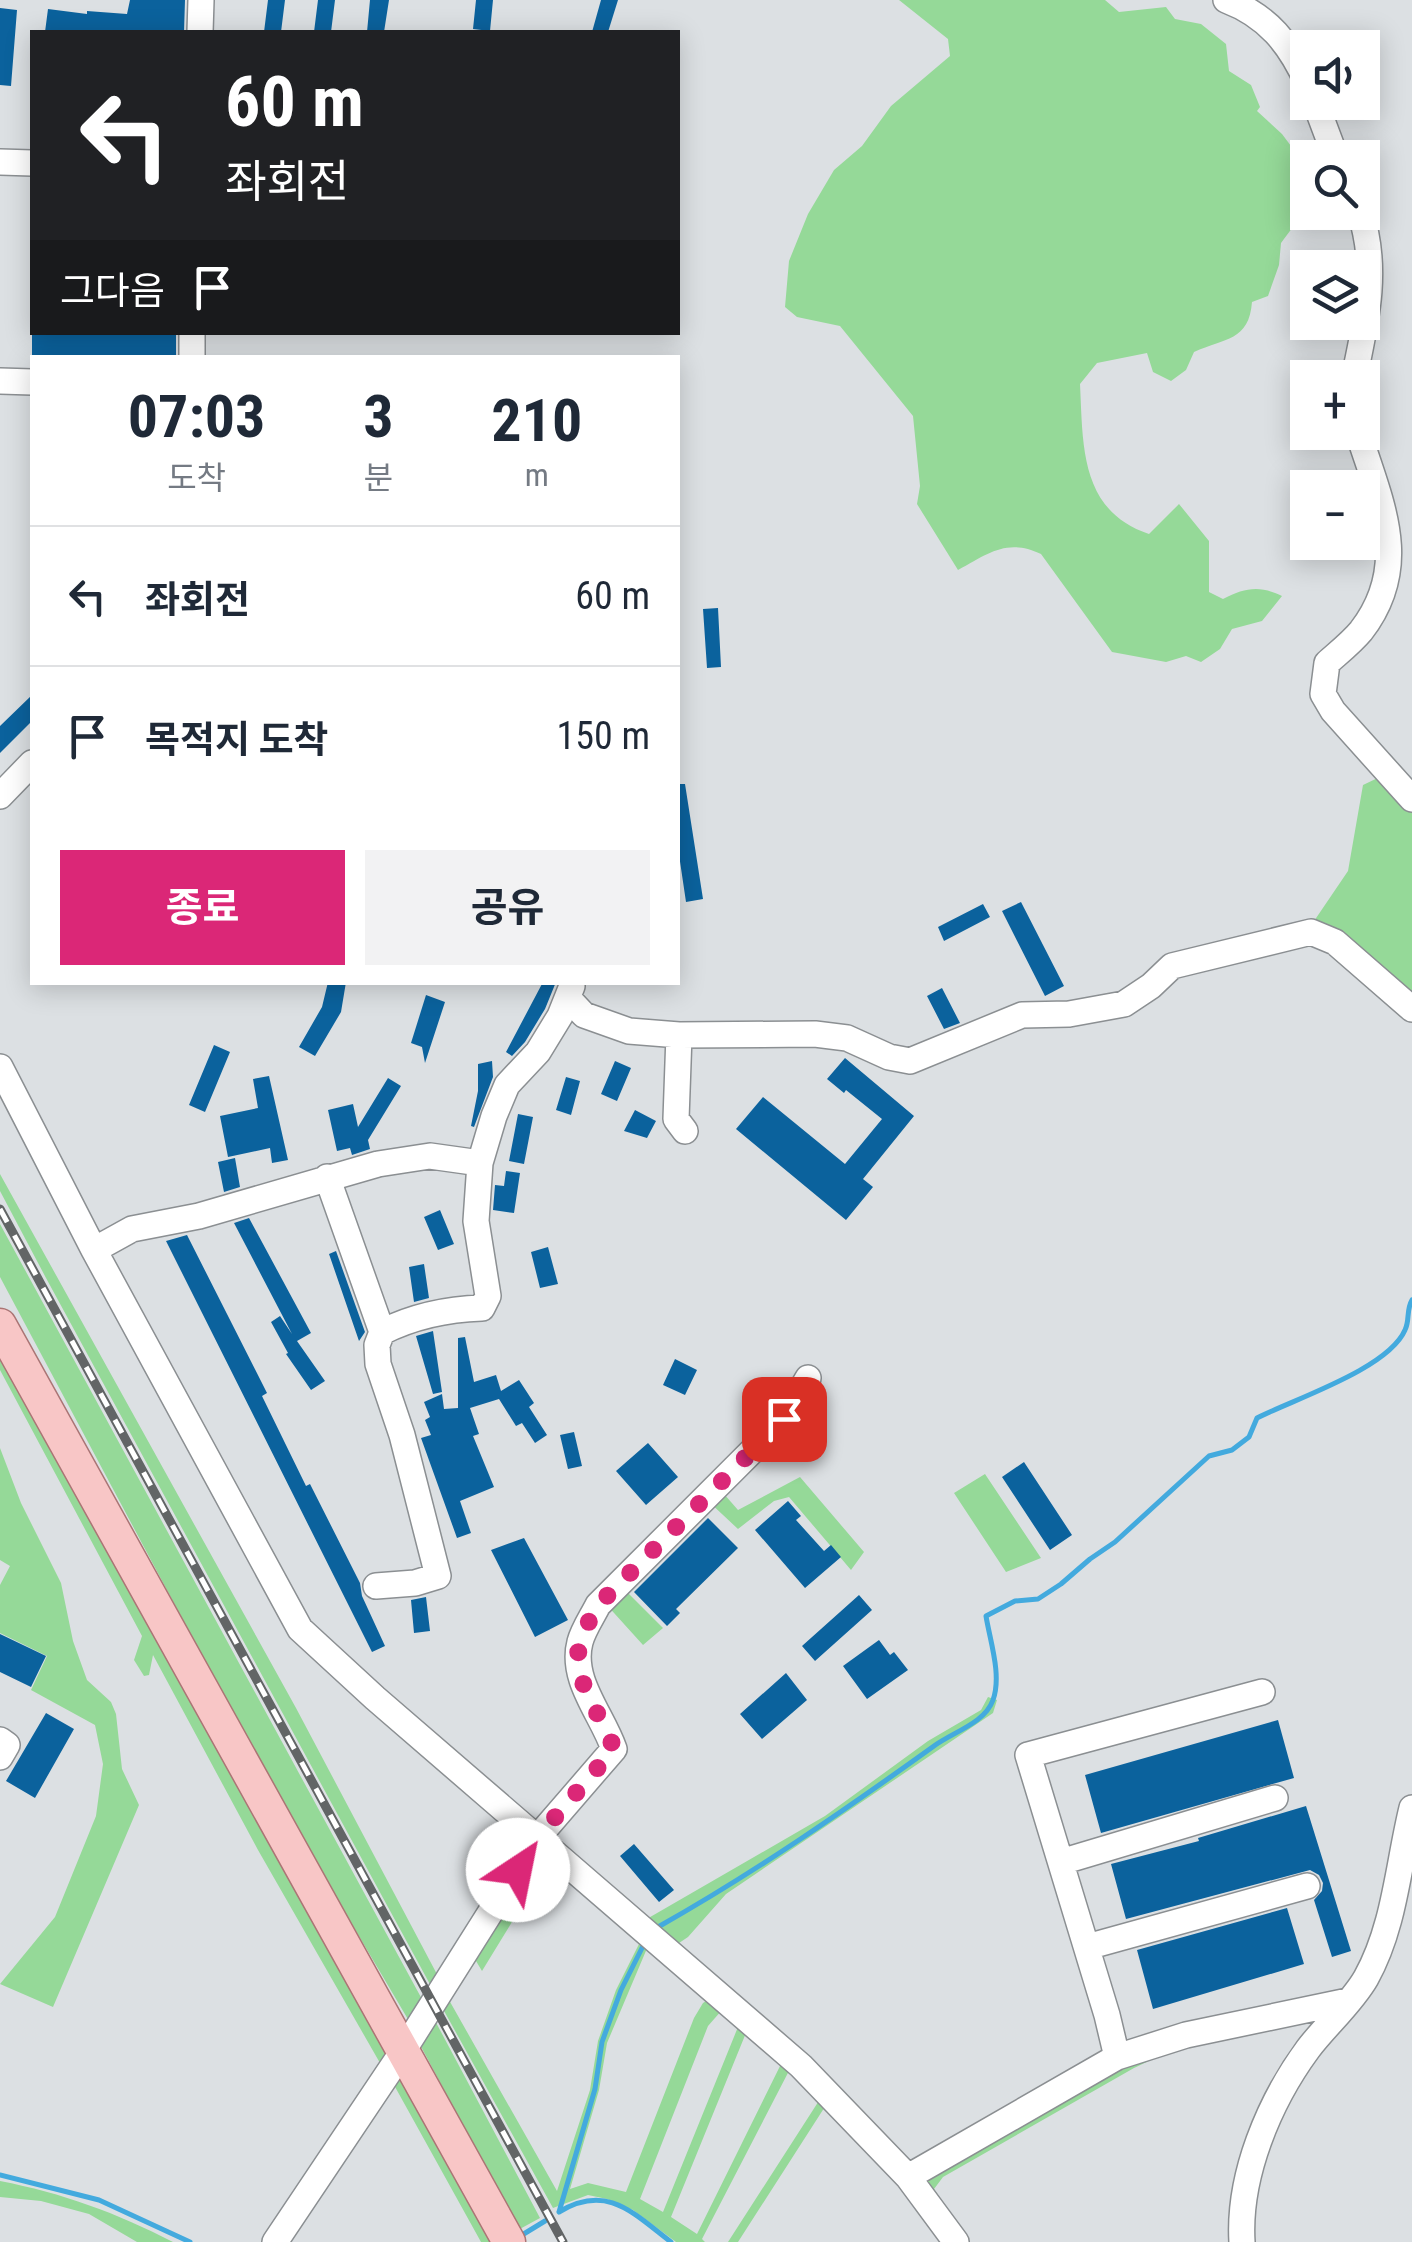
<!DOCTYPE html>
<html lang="ko">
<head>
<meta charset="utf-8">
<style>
  body { margin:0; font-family:"Roboto Condensed","Noto Sans KR",sans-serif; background:#f2f2f3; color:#1f2937; height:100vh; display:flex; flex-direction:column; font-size:38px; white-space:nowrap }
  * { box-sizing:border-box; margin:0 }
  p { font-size:32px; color:#747a83 }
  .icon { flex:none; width:55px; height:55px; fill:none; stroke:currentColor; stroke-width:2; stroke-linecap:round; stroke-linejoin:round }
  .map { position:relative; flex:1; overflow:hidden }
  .panel { position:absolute; left:30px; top:355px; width:650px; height:630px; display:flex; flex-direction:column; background:#fff; border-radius:0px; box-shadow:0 5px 25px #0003 }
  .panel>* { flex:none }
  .banner { position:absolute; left:30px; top:30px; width:650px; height:305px; border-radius:0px; box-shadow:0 5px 25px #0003; background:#202124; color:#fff; overflow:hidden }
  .controls { position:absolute; left:1290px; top:30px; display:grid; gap:20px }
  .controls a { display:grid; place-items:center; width:90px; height:90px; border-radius:0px; background:#fff; box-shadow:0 5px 25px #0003; font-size:50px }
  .pin { position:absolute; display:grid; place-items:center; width:85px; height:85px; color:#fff; margin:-42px; border-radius:20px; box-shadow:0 5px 15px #0006 }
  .me { position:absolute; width:110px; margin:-55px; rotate:34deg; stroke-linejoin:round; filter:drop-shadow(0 0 8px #0008) }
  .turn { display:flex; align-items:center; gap:35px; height:210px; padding:0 30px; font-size:45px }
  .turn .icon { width:130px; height:130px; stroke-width:2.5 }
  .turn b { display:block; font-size:70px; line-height:85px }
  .then { display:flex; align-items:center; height:95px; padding:0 30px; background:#0003; gap:20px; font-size:38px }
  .eta { display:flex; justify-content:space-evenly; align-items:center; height:170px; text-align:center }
  .eta b { font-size:60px; font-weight:700; line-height:70px }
  .button { display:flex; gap:20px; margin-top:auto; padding:20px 30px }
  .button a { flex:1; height:115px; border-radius:0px; background:#db2777; color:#fff; font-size:40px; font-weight:700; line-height:115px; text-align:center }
  .button a+a { background:#f2f2f3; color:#1f2937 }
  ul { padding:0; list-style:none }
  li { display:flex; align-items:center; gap:30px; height:140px; padding:0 30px; border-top:2px solid #e0e1e3 }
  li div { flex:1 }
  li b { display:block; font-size:38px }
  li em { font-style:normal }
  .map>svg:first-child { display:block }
</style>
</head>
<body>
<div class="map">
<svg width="1412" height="2242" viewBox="0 0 1412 2242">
  <rect width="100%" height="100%" fill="#dce0e3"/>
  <!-- green -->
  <path fill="#95d998" d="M899 0H1105L1119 12 1166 7 1175 19 1201 24 1226 44 1229 71 1251 85 1260 107 1257 111 1282 134 1303 162 1307 174V208L1281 243 1279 265 1268 296 1252 302C1249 341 1225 338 1194 352L1186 370 1171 381 1153 372 1147 353 1097 363 1080 384C1083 446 1080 511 1149 534L1179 504 1209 541V592L1223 599C1245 588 1259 585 1282 596L1262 621 1232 629 1220 649 1201 662 1186 656 1166 662 1112 652 1041 554C1007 538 989 553 958 570L917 504 920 486 913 416 840 326 797 317 785 307 789 261 808 214 834 170 862 146 891 106 950 56 948 39Z
    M1384 775 1412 809V1004L1310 927 1348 871 1363 785Z
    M0 1174 296 1708 439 1978 432 1988 46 1278 0 1191Z
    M0 1224 423 2001 409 2021 281 1804 0 1277Z
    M0 1346 385 2053 380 2063 258 1850 153 1655 149 1675 144 1676 134 1660 142 1636 0 1370Z
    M0 1448 21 1503 61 1583 73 1641 87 1680 111 1702 116 1714 122 1769 139 1805 53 2007 0 1984 55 1917 96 1816 103 1764 95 1725 31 1690 47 1656 0 1633V1585L10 1566 0 1560Z
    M985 1474 1041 1558 1006 1572 954 1493Z
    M800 1477 864 1552 851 1570 789 1497 774 1501 738 1529 707 1500 724 1494 738 1510Z
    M622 1587 663 1628 643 1645 605 1603Z
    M988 1697 997 1700 993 1713 726 1894 688 1937 673 1947 645 1920 825 1816 928 1741 981 1710Z
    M538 1853 551 1858 482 1971 476 1961 449 2000 557 2191 590 2090 598 2041 616 1990 644 1934 648 1946 607 2043 599 2090 570 2189 588 2183 626 2192 694 2018 703 2003 714 1996 722 2010 708 2026 640 2199 663 2212 740 2022 748 2028 671 2217 697 2234 783 2060 791 2067 702 2239 705 2242H676L633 2210 607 2199 588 2195 553 2208 443 2009Z
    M432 2015 540 2218 518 2230 416 2037Z
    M1208 2033 1134 2068 943 2177 934 2189 970 2242H961L925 2185 926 2177 1099 2074Z
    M397 2075 492 2242H481L394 2085Z
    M822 2096 828 2102 738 2242H728Z
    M0 2181C62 2193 117 2213 173 2242H137L89 2214 41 2201 0 2197Z"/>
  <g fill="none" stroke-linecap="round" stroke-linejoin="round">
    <!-- stream -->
    <path stroke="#43aade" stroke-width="5" d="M658 1927C754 1873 845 1810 934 1746 953 1732 985 1723 993 1700 1002 1675 990 1641 986 1616L1015 1601 1038 1599 1061 1584 1090 1559 1115 1542 1209 1456 1232 1450 1249 1437 1257 1418C1294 1399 1388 1369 1405 1330 1410 1320 1406 1310 1412 1300
      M0 2175 99 2200 190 2242
      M559 2212 595 2089 602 2042 621 1990 642 1948
      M559 2212C607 2183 633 2213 671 2242
      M522 2235 545 2221"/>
  </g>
  <!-- building -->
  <path fill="#0b629d" d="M130 0H185L184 32H45L48 9 87 14V11L127 14Z
    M268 0H285L281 32H264Z
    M318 0H335L331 32H314Z
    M370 0H389L384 32H367Z
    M476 0H493L490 31 473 29Z
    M601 0H618L608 32H592Z
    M0 8 17 10 11 86 0 85Z
    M32 332H176V358H32Z
    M718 608 721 667 707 668 703 609Z
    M32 695V721L0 753V726Z
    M678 784H685L703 899 686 902 678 848Z
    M1021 902 1064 986 1045 996 1002 911Z
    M983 904 990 917 944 941 938 927Z
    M328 982H346L341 1012 315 1056 299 1047 322 1007Z
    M543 982H556L545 1009 525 1042 512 1056 506 1052Z
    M942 988 960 1023 944 1029 927 996Z
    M426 995 445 1002 425 1063 422 1047 411 1043Z
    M214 1045 230 1052 205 1112 189 1105Z
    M845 1058 914 1116 863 1179 873 1187 846 1220 736 1129 763 1097 845 1164 882 1119 846 1090 844 1093 827 1079Z
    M492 1061 493 1077 474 1127 471 1126 478 1091V1064Z
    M615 1061 631 1068 617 1101 601 1094Z
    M269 1076 288 1160 272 1163 270 1148 228 1157 220 1116 258 1108 253 1079Z
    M566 1077 580 1081 571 1115 556 1110Z
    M388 1078 401 1086 368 1140 370 1149 352 1155 350 1148 337 1151 328 1110 353 1104 358 1127Z
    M635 1110 656 1121 647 1138 624 1131Z
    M518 1114 533 1117 524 1164 509 1161Z
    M235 1158 240 1187 224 1192 218 1162Z
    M506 1171 520 1173 514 1213 493 1210 495 1185 504 1186Z
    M440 1210 454 1244 438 1250 424 1217Z
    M249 1218 311 1333 297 1341 325 1381 311 1390 286 1354 288 1353 271 1322 280 1316 292 1334 234 1223Z
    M187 1235 267 1393 262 1396 306 1486 310 1484 360 1583 362 1596 385 1646 372 1652 166 1241Z
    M548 1247 558 1284 540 1288 531 1252Z
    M336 1251 365 1332 359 1341 329 1254Z
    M424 1264 429 1298 414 1302 409 1267Z
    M433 1331 442 1392 433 1394 416 1336Z
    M465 1337 474 1382 496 1375 501 1391 519 1380 534 1403 529 1407 547 1435 535 1443 522 1423 516 1426 499 1399 470 1408 479 1434 473 1436 494 1487 460 1501 471 1533 457 1538 421 1438 431 1435 425 1420 430 1417 424 1402 442 1394 444 1409 458 1408V1338Z
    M675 1359 697 1370 685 1395 663 1385Z
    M574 1432 582 1466 568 1469 560 1435Z
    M648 1443 678 1477 646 1505 616 1471Z
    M1024 1462 1072 1535 1050 1550 1002 1477Z
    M788 1501 801 1516 796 1520 824 1551 831 1545 841 1557 805 1588 755 1530Z
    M708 1518 738 1548 676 1609 680 1613 667 1626 634 1592Z
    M524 1538 568 1620 535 1637 491 1550Z
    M859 1595 872 1610 815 1661 802 1646Z
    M426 1597 430 1631 414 1633 411 1600Z
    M0 1634 46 1656 31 1687 0 1672Z
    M879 1640 890 1655 894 1652 908 1670 867 1699 843 1666Z
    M786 1673 807 1700 762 1739 740 1714Z
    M46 1713 74 1729 35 1798 6 1781Z
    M1278 1720 1294 1778 1101 1833 1085 1775Z
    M1306 1806 1351 1951 1332 1957 1314 1900 1322 1891 1323 1883 1319 1875 1310 1870 1126 1919 1111 1864 1199 1841 1198 1838Z
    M634 1844 674 1890 659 1902 620 1856Z
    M1287 1908 1304 1964 1153 2009 1137 1950Z"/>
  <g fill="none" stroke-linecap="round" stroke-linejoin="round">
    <!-- minor casing -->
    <g stroke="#8b8f92" stroke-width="28">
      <path id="minor" d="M1226 0C1268 16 1290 44 1308 84
        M200 32 201 0
        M1315 102 1336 158
        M0 162 32 163
        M192 358V332
        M1354 378C1366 322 1379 268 1360 212
        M0 381 32 382
        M1358 432C1381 504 1412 565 1361 631 1351 643 1338 653 1327 663L1323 694 1333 711 1412 799
        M0 796 32 763
        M568 998 584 1015 629 1031 679 1035 815 1034 847 1038 889 1057 910 1061 1022 1015 1069 1014 1124 1004 1151 986 1172 966 1311 932 1335 942 1412 1009
        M679 1035 676 1119 685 1131
        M0 1067 94 1250 300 1629 375 1698 801 2066 908 2177 956 2242
        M327 1177 382 1332
        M94 1250 132 1229 199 1216 378 1164 430 1156 480 1163
        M376 1586 415 1583 438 1576 402 1435 378 1364 377 1345 382 1332C412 1317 448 1309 482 1308L488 1296 476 1221 480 1163 494 1116 507 1085 538 1052 560 1016 572 986
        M0 1740 7 1745 0 1757
        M1061 1862 1275 1798
        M1087 1947 1307 1886
        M1117 2057 1107 2015 1028 1755 1262 1692
        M908 2177 1117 2057 1186 2035 1348 2001
        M275 2242 403 2051 538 1837 614 1749C602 1714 570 1680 580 1642 583 1630 592 1617 598 1605L784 1419 808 1378
        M1242 2242C1238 2176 1269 2102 1308 2049 1326 2025 1351 2004 1366 1978 1395 1926 1398 1865 1412 1808"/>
    </g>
    <!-- major casing -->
    <g stroke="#ab7575" stroke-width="35">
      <path id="major" d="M0 1325 509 2242"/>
    </g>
    <!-- minor -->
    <use href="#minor" stroke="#fff" stroke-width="25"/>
    <!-- major -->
    <use href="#major" stroke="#f8c6c6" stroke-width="32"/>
    <!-- rail casing -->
    <g stroke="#626566" stroke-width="9">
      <path id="rail" d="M0 1209 563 2242"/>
    </g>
    <!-- rail -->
    <use href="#rail" stroke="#fff" stroke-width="5" stroke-dasharray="15" stroke-linecap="butt"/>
  </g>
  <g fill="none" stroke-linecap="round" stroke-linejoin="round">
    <!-- route -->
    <path stroke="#db2777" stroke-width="18" stroke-dasharray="0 32.4" d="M518 1870 538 1837 614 1749C602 1714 570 1680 580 1642 583 1630 592 1617 598 1605L784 1419"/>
  </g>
</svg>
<div class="controls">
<a><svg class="icon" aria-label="sound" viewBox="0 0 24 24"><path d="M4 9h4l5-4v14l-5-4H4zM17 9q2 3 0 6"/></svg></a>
<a><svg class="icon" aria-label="search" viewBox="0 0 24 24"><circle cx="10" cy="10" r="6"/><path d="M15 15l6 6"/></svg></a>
<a><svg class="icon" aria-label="layers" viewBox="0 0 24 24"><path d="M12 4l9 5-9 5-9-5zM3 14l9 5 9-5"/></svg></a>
<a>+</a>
<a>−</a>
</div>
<div class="pin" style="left:784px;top:1419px;background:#d93025"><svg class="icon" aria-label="arrive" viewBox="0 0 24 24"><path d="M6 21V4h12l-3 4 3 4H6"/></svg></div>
<svg class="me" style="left:518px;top:1870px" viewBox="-20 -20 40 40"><circle r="19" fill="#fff"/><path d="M0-13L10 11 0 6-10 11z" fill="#db2777"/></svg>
<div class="banner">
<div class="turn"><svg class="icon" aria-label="left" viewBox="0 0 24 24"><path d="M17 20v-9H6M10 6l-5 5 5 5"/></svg><div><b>60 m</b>좌회전</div></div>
<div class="then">그다음<svg class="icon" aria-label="arrive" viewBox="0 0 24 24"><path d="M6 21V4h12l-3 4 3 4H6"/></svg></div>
</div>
<section class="panel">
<div class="eta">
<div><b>07:03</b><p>도착</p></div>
<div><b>3</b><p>분</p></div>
<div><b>210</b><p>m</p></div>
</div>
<ul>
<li><svg class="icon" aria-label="left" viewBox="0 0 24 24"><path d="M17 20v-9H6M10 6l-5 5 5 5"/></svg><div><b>좌회전</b></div><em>60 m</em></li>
<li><svg class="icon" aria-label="arrive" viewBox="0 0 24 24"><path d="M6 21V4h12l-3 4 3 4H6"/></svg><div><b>목적지 도착</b></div><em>150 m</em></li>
</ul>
<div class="button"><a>종료</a><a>공유</a></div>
</section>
</div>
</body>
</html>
